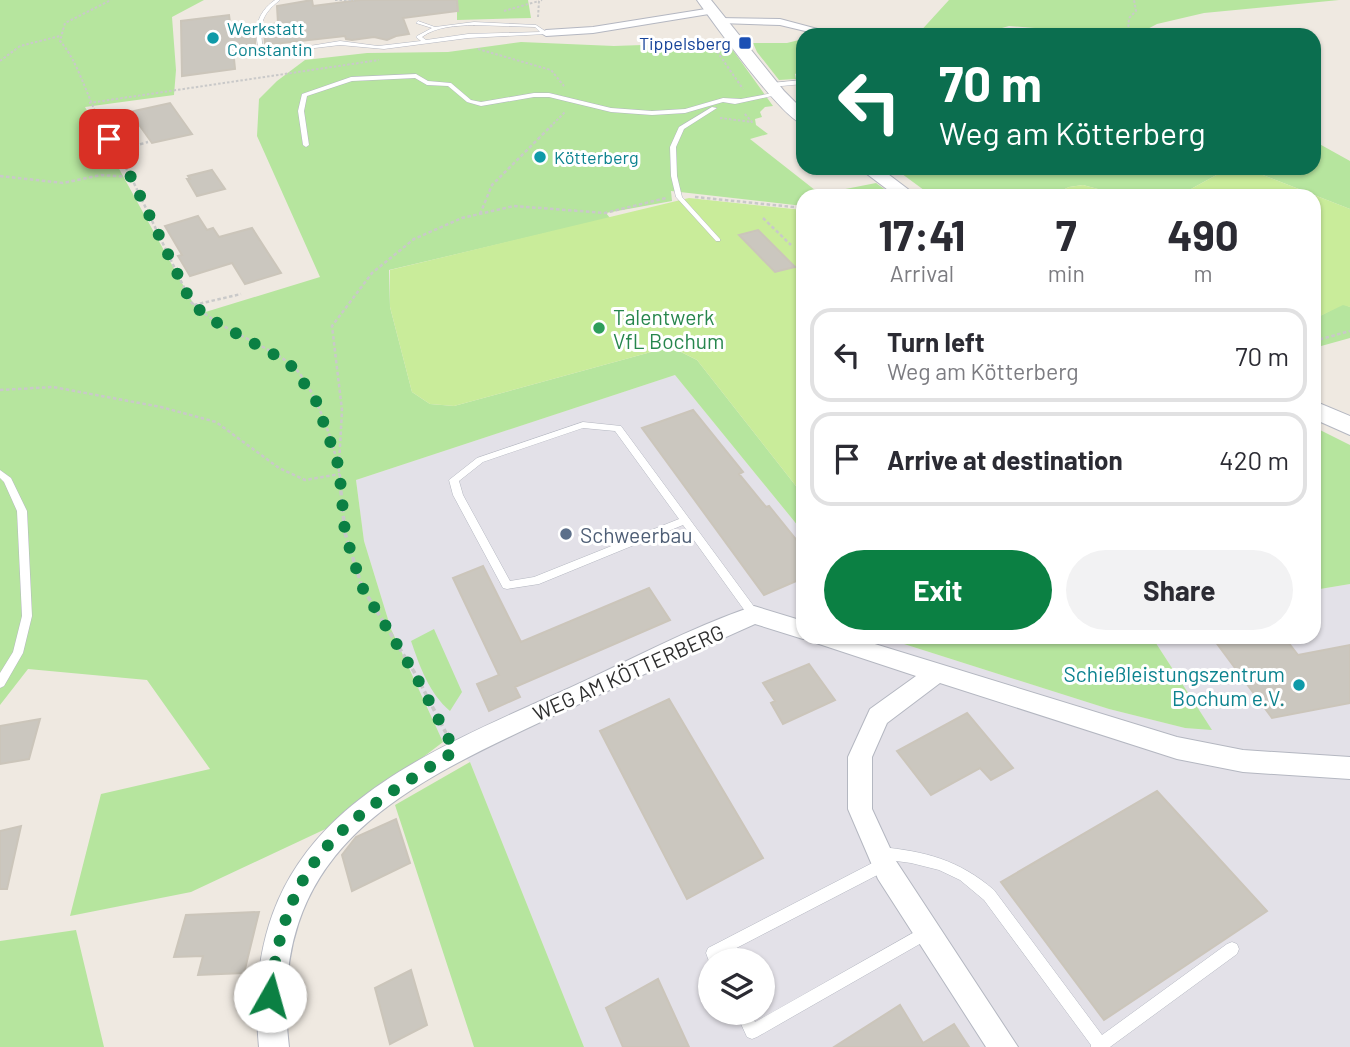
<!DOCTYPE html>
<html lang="en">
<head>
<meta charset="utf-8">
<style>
  body { margin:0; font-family:Barlow,sans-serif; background:#f2f2f3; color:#2b2b33; height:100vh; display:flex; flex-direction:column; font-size:26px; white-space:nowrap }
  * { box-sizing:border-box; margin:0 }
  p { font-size:23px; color:#7c7c81 }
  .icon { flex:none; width:38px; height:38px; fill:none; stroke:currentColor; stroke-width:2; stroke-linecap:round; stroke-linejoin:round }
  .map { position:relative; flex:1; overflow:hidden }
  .details { position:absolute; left:796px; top:189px; width:525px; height:455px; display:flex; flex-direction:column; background:#fff; border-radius:21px; box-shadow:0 2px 5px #0004 }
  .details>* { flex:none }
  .top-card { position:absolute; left:796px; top:28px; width:525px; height:147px; border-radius:21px; box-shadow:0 2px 5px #0004; background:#0b6e4f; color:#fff; overflow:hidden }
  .tools { position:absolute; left:698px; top:948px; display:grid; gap:14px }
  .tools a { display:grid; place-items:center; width:77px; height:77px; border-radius:50%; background:#fff; box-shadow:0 2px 5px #0004; font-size:35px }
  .pin { position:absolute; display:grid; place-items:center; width:60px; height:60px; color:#fff; margin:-30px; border-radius:14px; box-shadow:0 4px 10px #0006 }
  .me { position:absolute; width:77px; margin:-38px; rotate:7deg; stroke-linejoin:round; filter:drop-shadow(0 0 5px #0008) }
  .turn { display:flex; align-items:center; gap:24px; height:147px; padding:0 28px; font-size:32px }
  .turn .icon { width:91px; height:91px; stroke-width:2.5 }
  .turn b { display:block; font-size:49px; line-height:60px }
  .eta { display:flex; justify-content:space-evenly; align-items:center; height:119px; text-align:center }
  .eta b { font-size:42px; font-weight:700; line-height:49px }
  .action { display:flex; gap:14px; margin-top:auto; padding:14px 28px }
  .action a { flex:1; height:80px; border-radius:42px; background:#0b8043; color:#fff; font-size:28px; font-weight:700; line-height:80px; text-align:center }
  .action a+a { background:#f2f2f3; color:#2b2b33 }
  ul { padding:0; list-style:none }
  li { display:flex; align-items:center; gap:21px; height:94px; margin:0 14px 10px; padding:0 14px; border:4px solid #e1e1e2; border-radius:21px }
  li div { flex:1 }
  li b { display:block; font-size:26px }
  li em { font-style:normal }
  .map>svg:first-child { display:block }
</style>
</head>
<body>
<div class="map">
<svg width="1350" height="1047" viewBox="0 0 1350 1047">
  <rect width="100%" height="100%" fill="#efe9e1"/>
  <!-- industrial -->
  <path fill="#e3e1e8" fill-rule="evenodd" d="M675 375 803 532V637H882L1109 709 1185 728 1211 729 1152 637H1314V590L1350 584V1047H584L470 762 443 742 391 629 364 541 356 480ZM710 961H763V1013H710Z"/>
  <!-- green -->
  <path fill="#b6e59e" d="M0 0H204L172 17 176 70 174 95 85 107 199 314 320 277 257 136 259 99 277 81 305 60 367 53 448 52 521 42 614 46 727 42 773 106 765 107 760 112 762 117 755 119 756 125 768 134 750 139 820 194 876 183 894 196H803V206L671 191 672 201 606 213 610 218 389 270 390 307 412 392 430 404 454 406 662 349 679 351 697 360 803 495V532L675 375 356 480 364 541 391 629 443 742 334 825 191 892 70 916 101 794 210 769 147 680 28 669 0 705Z
    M457 0H528L531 18 457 20Z
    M949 0H1339L1204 13 1157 24 1136 35H1099L1098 33 1009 26 977 35H917Z
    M803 39V67L801 68 802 71 795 74 796 79 779 80 757 52 753 43H787Z
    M1314 141 1350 161V209L1245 168H1314Z
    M894 168H1229L1191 189 1154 196H1124L1083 185 1069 187 1050 196H932Z
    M1343 304 1350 307V338L1314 348V319Z
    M1314 427 1350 445V584L1314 590Z
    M434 629 462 692 450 711C429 693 420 667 411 641Z
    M882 637H1152L1212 730 1185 728 1109 709Z
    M470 762 584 1047H474L395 805Z
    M76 930 104 1047H0V941Z"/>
  <!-- pitch -->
  <path fill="#c9ec9a" d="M1229 168H1245L1350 209V307L1343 305 1314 319V196H1154L1191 189Z
    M1083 185 1124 196H1050L1069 187Z
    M689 198 803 210V495L697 360 679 351 662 349 454 406 430 404 412 392 390 307V270Z"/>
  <!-- building -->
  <path fill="#cbc7bf" stroke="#cbc5ba" stroke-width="2" d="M312 0 313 6 360 0H457L458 11 403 18 409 34 396 36 387 40 374 37 352 40 346 39 345 36 265 45 264 26 278 23 277 6Z
    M229 15 231 30 255 27V46L233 49 235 69 182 76 181 21Z
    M170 103 192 134 152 143 130 112Z
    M212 170 225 189 197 196 187 179H190L188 176Z
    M198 216 207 230 213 228 219 237 252 228 281 273 245 284 232 263 190 276 178 256 182 255 165 226Z
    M758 230 795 267 775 272 739 235Z
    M693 410 743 472 739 474 766 507 769 506 803 548V578L764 595 642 428Z
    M483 566 521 642 649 588 670 620 515 687 520 697 489 711 477 684 499 675 453 578Z
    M1235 637H1284L1298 655 1350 645V703L1272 718 1215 641Z
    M809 664 835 700 783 724 771 703 775 701 763 683Z
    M669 699 763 858 687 899 600 731Z
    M967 713 1013 768 991 780 980 768 931 795 897 751Z
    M40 719 29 759 0 764V726Z
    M1157 791 1267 911 1104 1020 1001 882Z
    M396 819 410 863 352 891 342 855 356 837Z
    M21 826 7 889H0V831Z
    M259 912 244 973 198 975 203 956 174 957 186 915Z
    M411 970 427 1025 390 1044 375 988Z
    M658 979 689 1047H623L606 1008Z
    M900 1005 923 1043 954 1024 969 1047H834Z"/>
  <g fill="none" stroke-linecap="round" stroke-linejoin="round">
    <!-- lane casing -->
    <g stroke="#b4b7c1" stroke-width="1">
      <path id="lane" d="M275 0H280C261 15 259 24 263 49H291L340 41 378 46 421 41 416 37 417 36 432 28 416 23 418 21 435 27 474 22 536 25 548 33 546 34 468 38 384 49 340 45 281 52 259 51C254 30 256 13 275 0ZM474 25 535 27 540 32 468 34 426 40 422 37C437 26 456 26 474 25Z
        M416 74 428 81 451 83 471 100 481 102 534 93H549L611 108 652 111 685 109 723 98 741 99 778 92 781 94 735 104 723 102 685 113 652 115 611 112 549 97H534L481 106 467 102 448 86 427 85 415 78 352 81 307 96 304 111 309 145 306 147 303 145 298 111 302 94 351 77Z
        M803 80V84L771 87 768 85 771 83Z
        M712 107 717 108 684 129 676 147 677 176 682 197 720 239V241H716L676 197 671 176 670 147 679 127Z
        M583 422 621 426 758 612 759 615 758 618 754 619 750 618 683 525 539 584 507 589 503 588 453 495 449 480 477 458ZM583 428 615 431 679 519 534 577 510 581 463 495 459 481 483 462Z
        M0 470 11 478 27 511 32 616 23 653 4 686 0 688V673L13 652 22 616 17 511 4 482 0 478Z
        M880 847C925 851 959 860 994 890L1102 1035 1227 944 1232 942 1237 944 1239 949 1237 954 1110 1047H1091V1045L984 900 960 880 939 870 911 863 889 860 890 864 889 869 721 956 723 961H710V964L706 953 708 948 880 859 875 857 874 853 875 849Z
        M927 925 932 927 934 932 932 937 757 1037 752 1039 747 1037 736 1013H751L755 1022Z"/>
    </g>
    <!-- street casing -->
    <g stroke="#b4b7c1" stroke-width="2">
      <path id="street" d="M712 8 717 11 715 13 593 33 546 36 541 33 546 30 593 27Z
        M717 18 780 19 840 35H822L780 25 720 23 715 20Z
        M754 606 803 621V637H808L803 639 755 624C685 655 616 687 547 719 395 790 266 853 289 1047H259C238 829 397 765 565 690 627 662 689 628 754 606Z
        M813 637H852L1177 737 1243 750 1350 757V779L1243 772 1177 759 940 683 887 723 872 757V809L896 861 1018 1047H986L878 879 848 809V757L870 709 916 676 816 643Z"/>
    </g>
    <!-- secondary casing -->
    <g stroke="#b4b7c1" stroke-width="2">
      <path id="secondary" d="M697 0H711L784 91 803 110V124C782 119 713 22 697 0Z
        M859 168H880L917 196H896Z
        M1314 401 1350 416V435L1314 419Z"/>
    </g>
    <!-- path-far2 -->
    <path stroke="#c9c9c9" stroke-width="2" stroke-dasharray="2.5 2" stroke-linecap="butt" d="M335 0H354
      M504 11 539 1
      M538 17 539 1 542 0
      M1131 35 1128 30 1129 18 1136 11 1134 0
      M717 43 716 50 743 89
      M478 49 551 70 564 86
      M0 61 20 46 60 36
      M89 103 379 60
      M720 118 752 122 744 113
      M99 119 127 113
      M103 127C88 101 79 62 60 41L65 23 111 0
      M126 127 133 125
      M550 127 565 112"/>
    <!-- path-far1 -->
    <path stroke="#c9c9c9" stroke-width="2.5" stroke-dasharray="3.5 2.5" stroke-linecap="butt" d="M102 125 131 177 191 302C219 329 256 340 288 362 314 380 338 453 341 484
      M106 132 133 125
      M109 139 136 133
      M117 151 148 142
      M0 176 63 183 101 175 131 177
      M695 197 803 208
      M480 214 492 185 552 125
      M763 218 791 245
      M194 305 241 294
      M1314 341 1350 331
      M0 390 53 387 161 407 216 422 279 468 305 480 340 474
      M339 465 342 410 332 326 372 273 414 239 462 218 514 206 605 213 666 198"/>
    <!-- path -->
    <path stroke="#c9c9c9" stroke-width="3.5" stroke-dasharray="5 3.5" stroke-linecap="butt" d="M340 482 345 533 362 587 416 675 446 733"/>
    <!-- lane -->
    <use href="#lane" fill="#fff" fill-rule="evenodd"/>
    <!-- street -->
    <use href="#street" fill="#fff" fill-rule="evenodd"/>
    <!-- secondary -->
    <use href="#secondary" fill="#fff" fill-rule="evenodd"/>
  </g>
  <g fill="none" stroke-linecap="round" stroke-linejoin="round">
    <!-- route -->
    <path stroke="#0b8043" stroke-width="12" stroke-dasharray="0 21.6" d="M109 139 131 177 191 302 207 317 289 363 315 398 339 467 345 533 362 587 416 676 455 751C343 822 286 854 270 996"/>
  </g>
  <!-- markers -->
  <g fill="#0f9aa8" stroke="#fff" stroke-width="2.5">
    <circle cx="213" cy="38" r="7"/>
    <circle cx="540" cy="157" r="7"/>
    <circle cx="1299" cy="685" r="7"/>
  </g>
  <rect fill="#1a4fb4" stroke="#fff" stroke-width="2.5" x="738" y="36" width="14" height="14" rx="3.5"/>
  <circle fill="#2e9e5b" stroke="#fff" stroke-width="2.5" cx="599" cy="328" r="7"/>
  <circle fill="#5c6f8a" stroke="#fff" stroke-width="2.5" cx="566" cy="534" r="7"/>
  <g text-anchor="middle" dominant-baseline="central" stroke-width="6" stroke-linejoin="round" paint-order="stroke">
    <!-- far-culture labels -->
    <g font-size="18" fill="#0d838f" stroke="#fff" text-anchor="start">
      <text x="227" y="28">Werkstatt<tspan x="227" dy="21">Constantin</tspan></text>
      <text x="554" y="157">Kötterberg</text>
    </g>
    <!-- far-transit labels -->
    <g font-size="18" fill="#164399" stroke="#fff" text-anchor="end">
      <text x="731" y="43">Tippelsberg</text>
    </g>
    <!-- leisure labels -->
    <g font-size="21" fill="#27864d" stroke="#fff" text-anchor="start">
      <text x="613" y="316">Talentwerk<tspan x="613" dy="24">VfL Bochum</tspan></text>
    </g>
    <!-- service labels -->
    <g font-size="21" fill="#4e5e75" stroke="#fff" text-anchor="start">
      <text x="580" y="534">Schweerbau</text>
    </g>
    <!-- street labels -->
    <g font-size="21" fill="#2e2e2e" stroke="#fff">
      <text transform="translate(628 672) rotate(-24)">WEG AM KÖTTERBERG</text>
    </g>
    <!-- culture labels -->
    <g font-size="21" fill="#0d838f" stroke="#fff" text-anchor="end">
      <text x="1285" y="673">Schießleistungszentrum<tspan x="1285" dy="24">Bochum e.V.</tspan></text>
    </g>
  </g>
</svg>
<div class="tools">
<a><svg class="icon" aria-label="layers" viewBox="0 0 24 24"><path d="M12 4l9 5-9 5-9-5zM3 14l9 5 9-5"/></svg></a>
</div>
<div class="pin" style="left:109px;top:139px;background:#d93025"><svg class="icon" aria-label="arrive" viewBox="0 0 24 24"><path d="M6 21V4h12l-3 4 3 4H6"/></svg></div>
<svg class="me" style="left:270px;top:996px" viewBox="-20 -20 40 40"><circle r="19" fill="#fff"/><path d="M0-13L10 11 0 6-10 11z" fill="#0b8043"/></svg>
<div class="top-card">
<div class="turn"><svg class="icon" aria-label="left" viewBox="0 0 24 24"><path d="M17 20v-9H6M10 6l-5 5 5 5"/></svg><div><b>70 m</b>Weg am Kötterberg</div></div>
</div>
<section class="details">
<div class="eta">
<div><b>17:41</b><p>Arrival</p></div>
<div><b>7</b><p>min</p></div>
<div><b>490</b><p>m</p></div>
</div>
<ul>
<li><svg class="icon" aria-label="left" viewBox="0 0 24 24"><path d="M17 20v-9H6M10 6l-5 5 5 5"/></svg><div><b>Turn left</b><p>Weg am Kötterberg</p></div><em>70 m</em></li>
<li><svg class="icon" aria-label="arrive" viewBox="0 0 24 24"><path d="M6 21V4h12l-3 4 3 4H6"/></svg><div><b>Arrive at destination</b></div><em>420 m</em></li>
</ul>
<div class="action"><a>Exit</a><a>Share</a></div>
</section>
</div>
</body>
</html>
